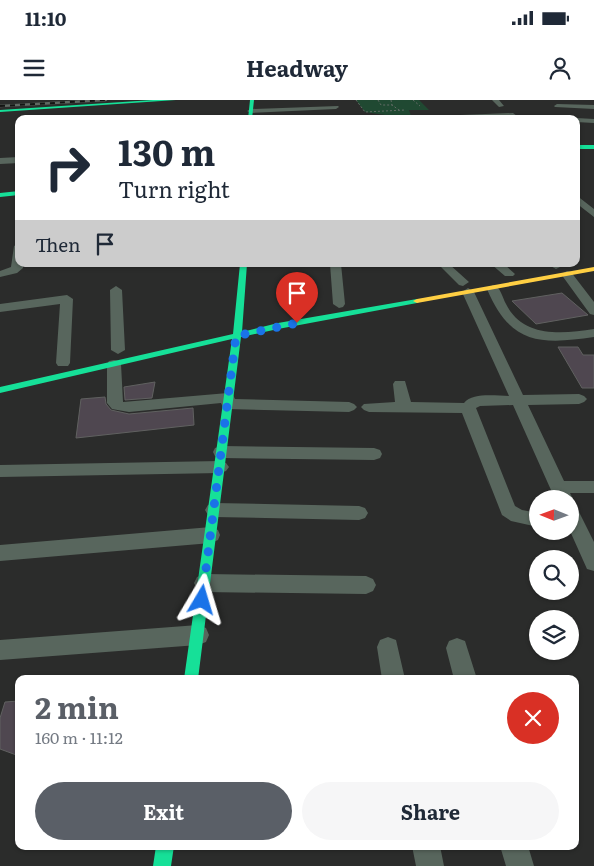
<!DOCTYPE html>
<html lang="en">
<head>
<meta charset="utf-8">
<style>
  body { margin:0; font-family:Literata,serif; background:#f6f6f7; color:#1f2937; height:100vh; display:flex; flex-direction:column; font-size:19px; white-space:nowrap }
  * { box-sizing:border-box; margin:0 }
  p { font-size:16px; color:#747a83 }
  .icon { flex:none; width:28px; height:28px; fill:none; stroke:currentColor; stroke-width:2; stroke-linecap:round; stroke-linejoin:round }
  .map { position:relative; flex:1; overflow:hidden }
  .details { position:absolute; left:15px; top:575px; width:564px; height:175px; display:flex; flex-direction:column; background:#fff; border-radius:10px; box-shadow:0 1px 4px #0004 }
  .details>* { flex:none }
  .hud { position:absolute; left:15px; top:15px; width:565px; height:152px; border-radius:10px; box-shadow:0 1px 4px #0004; background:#fff; color:#1f2937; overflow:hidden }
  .needle { width:32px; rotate:271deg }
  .controls { position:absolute; left:529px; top:390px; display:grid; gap:10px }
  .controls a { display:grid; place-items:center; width:50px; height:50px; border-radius:50%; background:#fff; box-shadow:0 1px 4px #0004; font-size:25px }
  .pin { position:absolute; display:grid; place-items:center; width:42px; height:42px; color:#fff; margin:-51px -21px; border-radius:50% 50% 50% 0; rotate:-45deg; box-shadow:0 0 5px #0007 }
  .pin .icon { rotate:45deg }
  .me { position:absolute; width:55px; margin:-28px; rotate:7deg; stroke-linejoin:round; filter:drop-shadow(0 0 4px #0008) }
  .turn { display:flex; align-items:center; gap:18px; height:105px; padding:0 20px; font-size:22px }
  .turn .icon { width:65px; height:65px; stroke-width:2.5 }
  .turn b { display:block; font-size:35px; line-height:42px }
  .then { display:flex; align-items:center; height:48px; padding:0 20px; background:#0003; gap:10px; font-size:19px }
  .round { display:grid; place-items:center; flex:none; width:52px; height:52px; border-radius:26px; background:#f6f6f7 }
  .head { display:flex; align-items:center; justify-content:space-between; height:85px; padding:0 20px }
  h1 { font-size:30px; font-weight:700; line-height:38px; color:#5a5f67 }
  .action { display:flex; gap:10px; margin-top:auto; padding:10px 20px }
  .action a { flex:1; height:58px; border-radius:30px; background:#5a5f67; color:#fff; font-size:20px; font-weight:700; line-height:58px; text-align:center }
  .action a+a { background:#f6f6f7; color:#1f2937 }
  .status { display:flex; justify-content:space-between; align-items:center; height:35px; padding:0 25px; background:#fff; direction:ltr }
  .status svg { height:14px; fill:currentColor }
  header { display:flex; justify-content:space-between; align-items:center; height:65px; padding:0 20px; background:#fff; font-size:22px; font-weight:700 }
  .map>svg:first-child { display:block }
</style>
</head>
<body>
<div class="status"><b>11:10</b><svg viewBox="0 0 49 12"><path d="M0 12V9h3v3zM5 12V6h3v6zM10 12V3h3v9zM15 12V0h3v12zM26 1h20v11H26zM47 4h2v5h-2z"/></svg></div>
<header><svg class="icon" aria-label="menu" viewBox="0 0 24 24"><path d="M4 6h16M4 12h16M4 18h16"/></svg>Headway<svg class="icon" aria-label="person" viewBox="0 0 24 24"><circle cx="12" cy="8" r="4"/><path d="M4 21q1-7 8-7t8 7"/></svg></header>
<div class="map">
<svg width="594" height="766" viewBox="0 0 594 766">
  <rect width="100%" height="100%" fill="#2b2c2b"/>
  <!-- green -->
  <path fill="#204932" d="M356 0H419L429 10H409L412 19 365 12Z"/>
  <!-- building -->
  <path fill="#4f4750" stroke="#606160" d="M562 193 588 215 536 224 512 201Z
    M558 247H578L583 255H594V288H582Z
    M155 282 152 298 125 300 124 287Z
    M105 297 106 304 111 310 129 314 193 308 194 325 76 338 81 299Z
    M19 601V656L0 649V618L5 602Z"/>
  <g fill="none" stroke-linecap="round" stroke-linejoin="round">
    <!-- path -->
    <path stroke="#636c66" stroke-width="1" stroke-dasharray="2 2" stroke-linecap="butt" d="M356 0 365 12 405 10
      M378 0 381 5H392L399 10
      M391 0 392 5
      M413 0 420 6"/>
    <!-- street -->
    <path fill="#58665d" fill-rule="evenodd" d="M492 0H499L504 6 499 7Z
      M557 4 594 5V9L555 7 554 6Z
      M338 6 339 7 336 9 251 13 247 11 251 9Z
      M513 13 521 19 511 17 408 19 411 17Z
      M576 18 594 19V23L576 22V19H573Z
      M19 57V63L0 64V58Z
      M576 95 594 109V117L576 103Z
      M19 143V164H23V168L17 173 0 177V171L11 167 14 146Z
      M330 164H341L345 204 343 207 339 208 333 204Z
      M438 164H449L469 182 463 186 459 185Z
      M491 164H504L515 174 513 176H505Z
      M547 164H560L562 166 556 169Z
      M567 171 571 172 594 202V215L590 214 561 174Z
      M493 185C501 187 502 197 506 204 523 238 562 234 594 229V237C540 245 510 244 487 189Z
      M116 186 122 190 125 250 118 254 111 250 110 190Z
      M468 188 474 192 523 295 579 294 584 296 587 299 584 302 579 304 528 305 564 381H594V393H570L573 399 570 404V399H555L513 305 480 306 476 308 515 406 522 410 538 413V427L511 421 502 415 462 313 369 312 364 310 361 307 364 304 395 302 393 284 395 281H405L411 302 464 303C473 292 496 296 509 296L462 192Z
      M67 195 73 199 70 263 68 266H58L56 263 60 204 0 212V204Z
      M114 260 119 261 121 264 123 302 228 293 233 295 235 299 349 302 354 304 357 307 354 310 349 312 228 309 223 307 221 303 129 312 112 309 107 303V264L109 261Z
      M221 346 374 348 380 350 382 354 380 358 374 360 221 358 215 356 213 352 215 348Z
      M220 361 226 363 229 367 226 371 220 373 0 377V365Z
      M214 403 359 406 365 408 368 413 365 418 359 420 214 417 208 415 205 410 208 405Z
      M570 404 576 406 594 442V471L587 469 570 431Z
      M211 427 218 430 220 435 218 440 211 443 0 461V445Z
      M204 474 366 476 373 479 376 485 373 491 366 494 204 492 197 489 194 483 197 477Z
      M198 525 206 528 209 535 206 542 198 545 0 560V540Z
      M388 537 396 540 405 579H382L377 547 380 540Z
      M457 538 465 541 477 579H454L446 548 449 541Z
      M412 746H440L444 766H416Z
      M500 746H528L534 766H506Z"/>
    <!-- fast -->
    <path fill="#16e098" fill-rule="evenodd" d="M153 0H176L0 12V10Z
      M250 0H254L252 19H248Z
      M576 45H594V49H576Z
      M19 91V95L0 97V93Z
      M240 164H247L242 232 278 223 417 199 421 201 417 203 278 229 241 237 198 579H184L232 239 0 293V287L233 234Z
      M156 746H174L171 766H153Z"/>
    <!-- slow -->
    <path fill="#ffcf43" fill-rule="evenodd" d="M594 167V171L417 203 413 201 417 199Z"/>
    <!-- rail casing -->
    <g stroke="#606862" stroke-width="2.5">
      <path id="rail" d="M0 6 106 0"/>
    </g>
    <!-- rail -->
    <use href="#rail" stroke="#141514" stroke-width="2" stroke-dasharray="5" stroke-linecap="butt"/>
  </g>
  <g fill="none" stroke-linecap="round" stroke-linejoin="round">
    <!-- route -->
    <path stroke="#1a73e8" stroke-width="9" stroke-dasharray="0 16.2" d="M202 500 236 236 297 223"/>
  </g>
</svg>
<div class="controls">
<a><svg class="needle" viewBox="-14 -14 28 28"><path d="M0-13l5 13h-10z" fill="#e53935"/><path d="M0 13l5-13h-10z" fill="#747a83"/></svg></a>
<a><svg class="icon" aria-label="search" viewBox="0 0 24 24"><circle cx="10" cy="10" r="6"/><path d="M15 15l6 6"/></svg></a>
<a><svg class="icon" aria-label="layers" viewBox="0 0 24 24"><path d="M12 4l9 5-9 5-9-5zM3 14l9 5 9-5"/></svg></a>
</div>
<div class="pin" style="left:297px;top:223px;background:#d93025"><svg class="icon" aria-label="arrive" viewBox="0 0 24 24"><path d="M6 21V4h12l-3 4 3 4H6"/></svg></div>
<svg class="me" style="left:202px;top:500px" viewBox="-20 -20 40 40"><path d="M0-17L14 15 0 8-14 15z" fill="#1a73e8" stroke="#fff" stroke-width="4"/></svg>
<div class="hud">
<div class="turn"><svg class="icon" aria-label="right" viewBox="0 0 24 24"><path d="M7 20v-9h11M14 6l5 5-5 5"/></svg><div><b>130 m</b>Turn right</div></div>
<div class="then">Then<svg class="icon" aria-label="arrive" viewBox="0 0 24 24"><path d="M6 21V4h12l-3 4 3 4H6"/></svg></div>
</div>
<section class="details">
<div class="head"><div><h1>2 min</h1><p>160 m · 11:12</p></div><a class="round" style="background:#d93025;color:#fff"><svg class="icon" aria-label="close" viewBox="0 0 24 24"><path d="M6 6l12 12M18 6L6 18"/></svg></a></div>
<div class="action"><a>Exit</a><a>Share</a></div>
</section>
</div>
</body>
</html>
